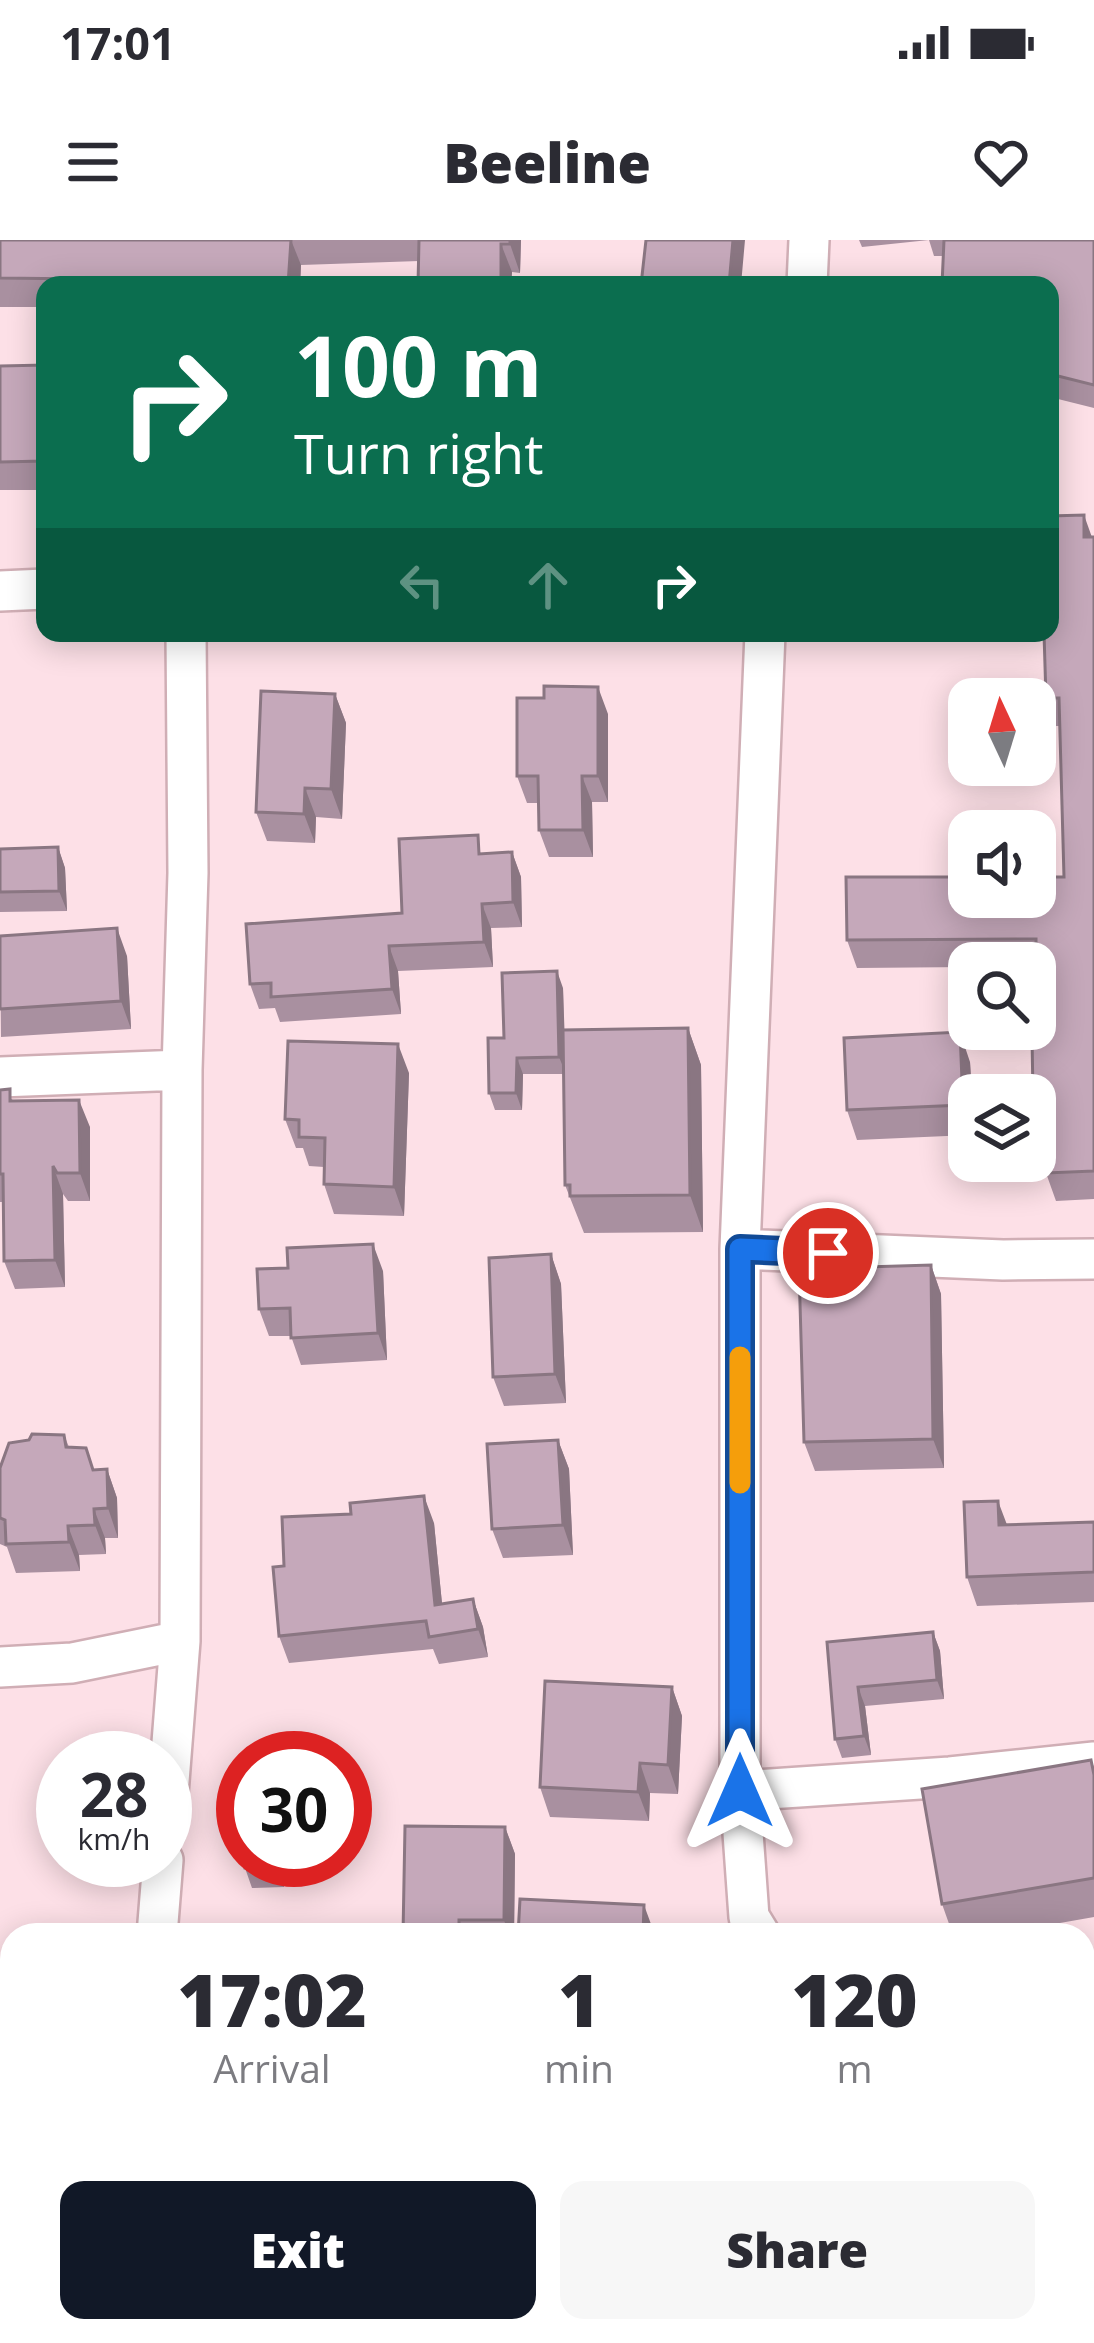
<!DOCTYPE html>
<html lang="en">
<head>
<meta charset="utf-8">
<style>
  body { margin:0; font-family:"Open Sans",sans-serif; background:#f7f7f7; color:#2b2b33; height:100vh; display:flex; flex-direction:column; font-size:45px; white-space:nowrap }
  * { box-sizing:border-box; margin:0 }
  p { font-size:39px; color:#7c7c81 }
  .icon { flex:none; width:66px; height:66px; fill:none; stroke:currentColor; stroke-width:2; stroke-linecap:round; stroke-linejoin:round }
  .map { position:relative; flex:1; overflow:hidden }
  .details { position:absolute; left:0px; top:1683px; width:1095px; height:420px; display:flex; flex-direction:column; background:#fff; border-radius:36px 36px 0 0; box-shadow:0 6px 30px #0003 }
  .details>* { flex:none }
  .hud { position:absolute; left:36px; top:36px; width:1023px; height:366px; border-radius:24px; box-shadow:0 6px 30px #0003; background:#0b6e4f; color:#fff; overflow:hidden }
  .needle { width:78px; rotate:356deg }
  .fabs { position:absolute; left:948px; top:438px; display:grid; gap:24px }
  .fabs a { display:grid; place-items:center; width:108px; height:108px; border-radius:24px; background:#fff; box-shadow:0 6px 30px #0003; font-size:60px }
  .speed { position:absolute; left:36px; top:1491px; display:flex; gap:24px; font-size:60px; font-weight:700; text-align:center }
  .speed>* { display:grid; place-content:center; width:156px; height:156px; border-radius:50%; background:#fff; box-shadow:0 6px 30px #0003; line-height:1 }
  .speed small { font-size:30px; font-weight:400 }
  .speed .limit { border:18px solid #d22; background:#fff; color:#111 }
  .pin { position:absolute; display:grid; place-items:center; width:102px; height:102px; color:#fff; margin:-51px; border:6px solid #fff; border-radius:50%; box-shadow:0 3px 12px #0007 }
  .me { position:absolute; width:132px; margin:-66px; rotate:0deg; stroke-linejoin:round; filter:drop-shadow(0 0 9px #0008) }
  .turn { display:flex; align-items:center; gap:42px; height:252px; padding:0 60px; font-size:54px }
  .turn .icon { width:156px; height:156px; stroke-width:2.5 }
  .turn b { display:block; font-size:84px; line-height:102px }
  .lanes { display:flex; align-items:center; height:114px; padding:0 60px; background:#0003; justify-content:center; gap:60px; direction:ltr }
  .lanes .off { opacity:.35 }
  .eta { display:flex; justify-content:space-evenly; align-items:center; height:204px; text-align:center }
  .eta b { font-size:72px; font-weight:800; line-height:84px }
  .primary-button { display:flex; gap:24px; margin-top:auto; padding:24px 60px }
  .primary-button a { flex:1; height:138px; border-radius:24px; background:#111827; color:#fff; font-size:48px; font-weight:800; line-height:138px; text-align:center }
  .primary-button a+a { background:#f7f7f7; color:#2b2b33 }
  .status { display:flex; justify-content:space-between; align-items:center; height:84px; padding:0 60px; background:#fff; direction:ltr }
  .status svg { height:33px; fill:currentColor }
  header { display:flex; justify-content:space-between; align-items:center; height:156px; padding:0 60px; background:#fff; font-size:54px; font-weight:800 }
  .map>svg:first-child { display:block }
</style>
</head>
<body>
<div class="status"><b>17:01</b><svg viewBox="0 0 49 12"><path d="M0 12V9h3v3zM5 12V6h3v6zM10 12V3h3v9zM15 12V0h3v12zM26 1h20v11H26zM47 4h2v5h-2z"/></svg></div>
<header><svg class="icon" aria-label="menu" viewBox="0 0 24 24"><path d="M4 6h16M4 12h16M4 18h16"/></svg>Beeline<svg class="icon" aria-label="heart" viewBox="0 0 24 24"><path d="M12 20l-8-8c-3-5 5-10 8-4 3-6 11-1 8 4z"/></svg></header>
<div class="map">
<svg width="1094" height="2103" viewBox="0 0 1094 2103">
  <rect width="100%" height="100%" fill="#fde0e7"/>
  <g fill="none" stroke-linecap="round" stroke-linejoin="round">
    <!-- minor casing -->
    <g stroke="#d0aeb5" stroke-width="44">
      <path id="minor" d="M807 45 809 0
        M0 351 45 349
        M0 837 182 830
        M740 1009 1003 1020 1094 1019
        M0 1427 72 1423 180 1401
        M740 1551 950 1537 1094 1522
        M165 1592 180 1401 182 830 188 633 186 393
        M157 1695 163 1620
        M760 1695 749 1677 740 1551V1009L765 393
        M1083 1797 1094 1799
        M0 2052 12 2046"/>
    </g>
    <!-- minor -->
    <use href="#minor" stroke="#fff" stroke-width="39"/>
  </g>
  <!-- wall -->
  <path fill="#a990a0" d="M0 0H521L520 33 512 32 511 45H418L419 21 301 25 300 45H45V67H0Z
    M859 0H1094V168L1050 157V45L943 16H934L929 0 862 7Z
    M45 125V250H0V126Z
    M1092 297H1094V959L1056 961 1046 933 1044 887 1035 866 1037 797 1035 723H969V727L857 728 847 700 1064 637 1060 486H1056L1046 458Z
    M335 454 346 483 342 579 316 577 315 603 267 601 256 572Z
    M608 474V562H592L593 617H549L539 590V563H527L517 536Z
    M58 607 65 628 67 671 0 672V609Z
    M512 612 521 637 522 687 491 688 493 727 398 731 401 774 280 782 275 768 259 769 250 744 402 673 485 613Z
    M0 696 127 716 131 789 1 797Z
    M563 748 564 790 688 788 701 825 703 992 584 993 565 945 564 834H523L522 870H495L489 853 504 798Z
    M970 822 972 855H969V895L857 900 847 870Z
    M409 833 404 976 334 974 324 944V927L309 926 303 908H296L285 879Z
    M0 850 14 861 90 887V961H68L63 954 65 1047 15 1049 4 1021 3 962H0Z
    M551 1014 561 1044 566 1163 504 1166 493 1137Z
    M931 1025 941 1054 944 1228 815 1231 804 1202Z
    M383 1031 387 1120 301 1125 291 1096H269L259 1069Z
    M64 1195 69 1207 94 1230 107 1229 117 1258 118 1298H105L106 1314 79 1315 80 1331 16 1333 7 1307 0 1304V1228Z
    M558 1200 569 1229 573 1315 503 1318 492 1289Z
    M1094 1282V1362L977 1366 967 1337 1007 1285Z
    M434 1283 442 1364 473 1359 483 1387 488 1417 439 1424 433 1409 289 1423 279 1396Z
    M933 1392 940 1411 944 1459 865 1466 871 1515 842 1518 835 1499 827 1402Z
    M672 1447 682 1476 678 1554 650 1553 649 1581 550 1577 540 1547Z
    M1091 1520 1094 1527V1677L991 1695H953L942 1664Z
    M505 1587 515 1614 514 1695H403Z
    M244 1620H282L284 1647 252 1648 245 1628Z
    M832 2091H880L874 2103H848L834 2096Z"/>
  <!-- shaded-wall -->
  <path fill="#8a7682" d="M291 0 301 25 300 45H288Z
    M510 0H521L520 33 510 4Z
    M733 0H745L741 45H729Z
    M501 4 512 32 511 45H501Z
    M1084 275 1094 303 1084 297Z
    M598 447 608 474V562L598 536Z
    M335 454 346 483 342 579 331 549Z
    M582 536 592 562 593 617 583 590Z
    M305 548 316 577 315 603 304 574Z
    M58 607 65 628 67 671 59 651Z
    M512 612 521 637 522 687 513 662Z
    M482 664 491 688 493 727 484 702Z
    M117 688 127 716 131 789 121 761Z
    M389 706 398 731 401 774 392 749Z
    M557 731 563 748 566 834 559 817Z
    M688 788 701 825 703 992 690 955Z
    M960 792 970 822 972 855H969V882L963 865Z
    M398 804 409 833 404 976 394 947Z
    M517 818 523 834 522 870 516 853Z
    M79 860 90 887V961L80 933Z
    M53 926 63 954 65 1047 55 1020Z
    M373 1004 383 1031 387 1120 378 1093Z
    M551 1014 561 1044 566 1163 555 1134Z
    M931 1025 941 1054 944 1228 933 1199Z
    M558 1200 569 1229 573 1315 563 1285Z
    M107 1229 117 1258 118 1298 108 1268Z
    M424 1256 434 1283 445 1393 435 1365Z
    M998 1261 1009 1290 999 1285Z
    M94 1269 105 1298 106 1314 95 1285Z
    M68 1286 79 1315 80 1331 69 1302Z
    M473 1359 483 1387 488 1417 478 1389Z
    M933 1392 940 1411 944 1459 937 1440Z
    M672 1447 682 1476 678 1554 668 1525Z
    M858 1447 865 1466 871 1515 864 1496Z
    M640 1523 650 1553 649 1581 638 1552Z
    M505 1587 515 1614 514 1695H509L504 1680Z
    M276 1620H282L284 1647 276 1626Z
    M644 1665 655 1695H643Z
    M647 2091H656L661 2103H642Z
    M860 2091H880L874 2103H864Z"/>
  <!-- building -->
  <path fill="#c5a8ba" stroke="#8a7682" stroke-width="3" d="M0 0H291L288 45H84V39L0 38Z
    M419 0H510V4H501V45H418Z
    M646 0H733L729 45H641Z
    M944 0H1094V145L1050 134V45H942Z
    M45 125 44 221 0 222V126Z
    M1084 275V297H1094V931L1046 933 1043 859H1035V855H1033L1032 797H1037L1036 699 847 700 846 637H969V657H1035V637H1064L1059 458H1046L1044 393H1050V276Z
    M544 446 598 447V536H582L583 590H539L538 536H517V458H544Z
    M261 451 335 454 331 549 305 548 304 574 256 572Z
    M478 595 479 614 512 612 513 662 482 664 484 702 389 706 392 749 271 757V743L250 744 246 684 402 673 399 599Z
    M58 607 59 651 0 652V609Z
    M117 688 121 761 0 769V696Z
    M557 731 559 817 517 818 516 853H489L488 798H504L502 733Z
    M688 788 690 955 570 956V945H565L563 790Z
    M960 792 963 865 847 870 844 798Z
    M288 801 398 804 394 947 324 944 325 898 299 897V880L285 879Z
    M10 849V861L79 860 80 933H57L53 926 55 1020 4 1021 3 934H0V850Z
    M373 1004 378 1093 291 1098 290 1068 259 1069 257 1029 288 1028 287 1008Z
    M551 1014 555 1134 493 1137 489 1018Z
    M931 1025 933 1199 804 1202 799 1029Z
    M32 1194 64 1195 66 1207 86 1208 93 1230 107 1229 108 1268 94 1269 95 1285 68 1286 69 1302 6 1304 5 1280 0 1278V1228L9 1203 29 1200Z
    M558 1200 563 1285 492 1289 487 1204Z
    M424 1256 435 1365 473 1359 478 1389 429 1397 426 1381 279 1396 273 1327 284 1326 282 1277 351 1274 350 1263Z
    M998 1261 999 1285 1094 1282V1332L967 1337 964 1262Z
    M933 1392 937 1440 858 1447 864 1496 835 1499 827 1402Z
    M545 1441 672 1447 668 1525 640 1523 638 1552 540 1547Z
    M1091 1520 1094 1535V1638L942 1664 922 1549Z
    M405 1586 505 1587 504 1680H459V1695H403Z
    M244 1620H276V1626L245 1628Z
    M520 1659 644 1665 643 1695H518Z
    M1083 2038 1094 2040V2103H1060L1063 2091H1083Z
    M535 2091H647L642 2103H530Z"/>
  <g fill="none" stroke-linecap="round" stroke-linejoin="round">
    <!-- route casing -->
    <g stroke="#114b97" stroke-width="30">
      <path id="route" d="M740 1551V1009L828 1013"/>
    </g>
    <!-- route -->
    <use href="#route" stroke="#1a73e8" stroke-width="21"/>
    <!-- slow -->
    <path stroke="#f59e0b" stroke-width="21" d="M740 1243V1117"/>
  </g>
</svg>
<div class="fabs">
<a><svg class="needle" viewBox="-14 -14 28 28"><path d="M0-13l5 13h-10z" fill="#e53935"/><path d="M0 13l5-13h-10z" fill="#7c7c81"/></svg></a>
<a><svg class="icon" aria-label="sound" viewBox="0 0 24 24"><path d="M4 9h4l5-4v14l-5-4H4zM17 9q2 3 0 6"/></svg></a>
<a><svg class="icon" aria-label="search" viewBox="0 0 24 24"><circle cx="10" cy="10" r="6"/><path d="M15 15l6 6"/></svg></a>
<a><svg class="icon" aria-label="layers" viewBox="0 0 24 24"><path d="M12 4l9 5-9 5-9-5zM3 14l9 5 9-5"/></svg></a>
</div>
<div class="speed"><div>28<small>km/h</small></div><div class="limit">30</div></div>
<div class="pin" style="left:828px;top:1013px;background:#d93025"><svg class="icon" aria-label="arrive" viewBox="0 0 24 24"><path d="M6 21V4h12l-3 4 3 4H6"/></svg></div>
<svg class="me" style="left:740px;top:1551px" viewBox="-20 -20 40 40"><path d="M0-17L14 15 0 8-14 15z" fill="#1a73e8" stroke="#fff" stroke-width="4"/></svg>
<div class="hud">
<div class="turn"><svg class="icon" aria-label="right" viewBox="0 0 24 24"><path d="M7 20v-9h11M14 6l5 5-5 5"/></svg><div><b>100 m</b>Turn right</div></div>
<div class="lanes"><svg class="icon off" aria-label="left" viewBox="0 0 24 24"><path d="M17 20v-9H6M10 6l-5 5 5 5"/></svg><svg class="icon off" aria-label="ahead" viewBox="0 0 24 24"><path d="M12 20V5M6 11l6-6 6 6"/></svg><svg class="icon" aria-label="right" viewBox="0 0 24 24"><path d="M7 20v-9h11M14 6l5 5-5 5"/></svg></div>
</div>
<section class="details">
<div class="eta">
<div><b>17:02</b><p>Arrival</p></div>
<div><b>1</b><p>min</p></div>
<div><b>120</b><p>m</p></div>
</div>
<div class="primary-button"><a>Exit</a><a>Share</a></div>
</section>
</div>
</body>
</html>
